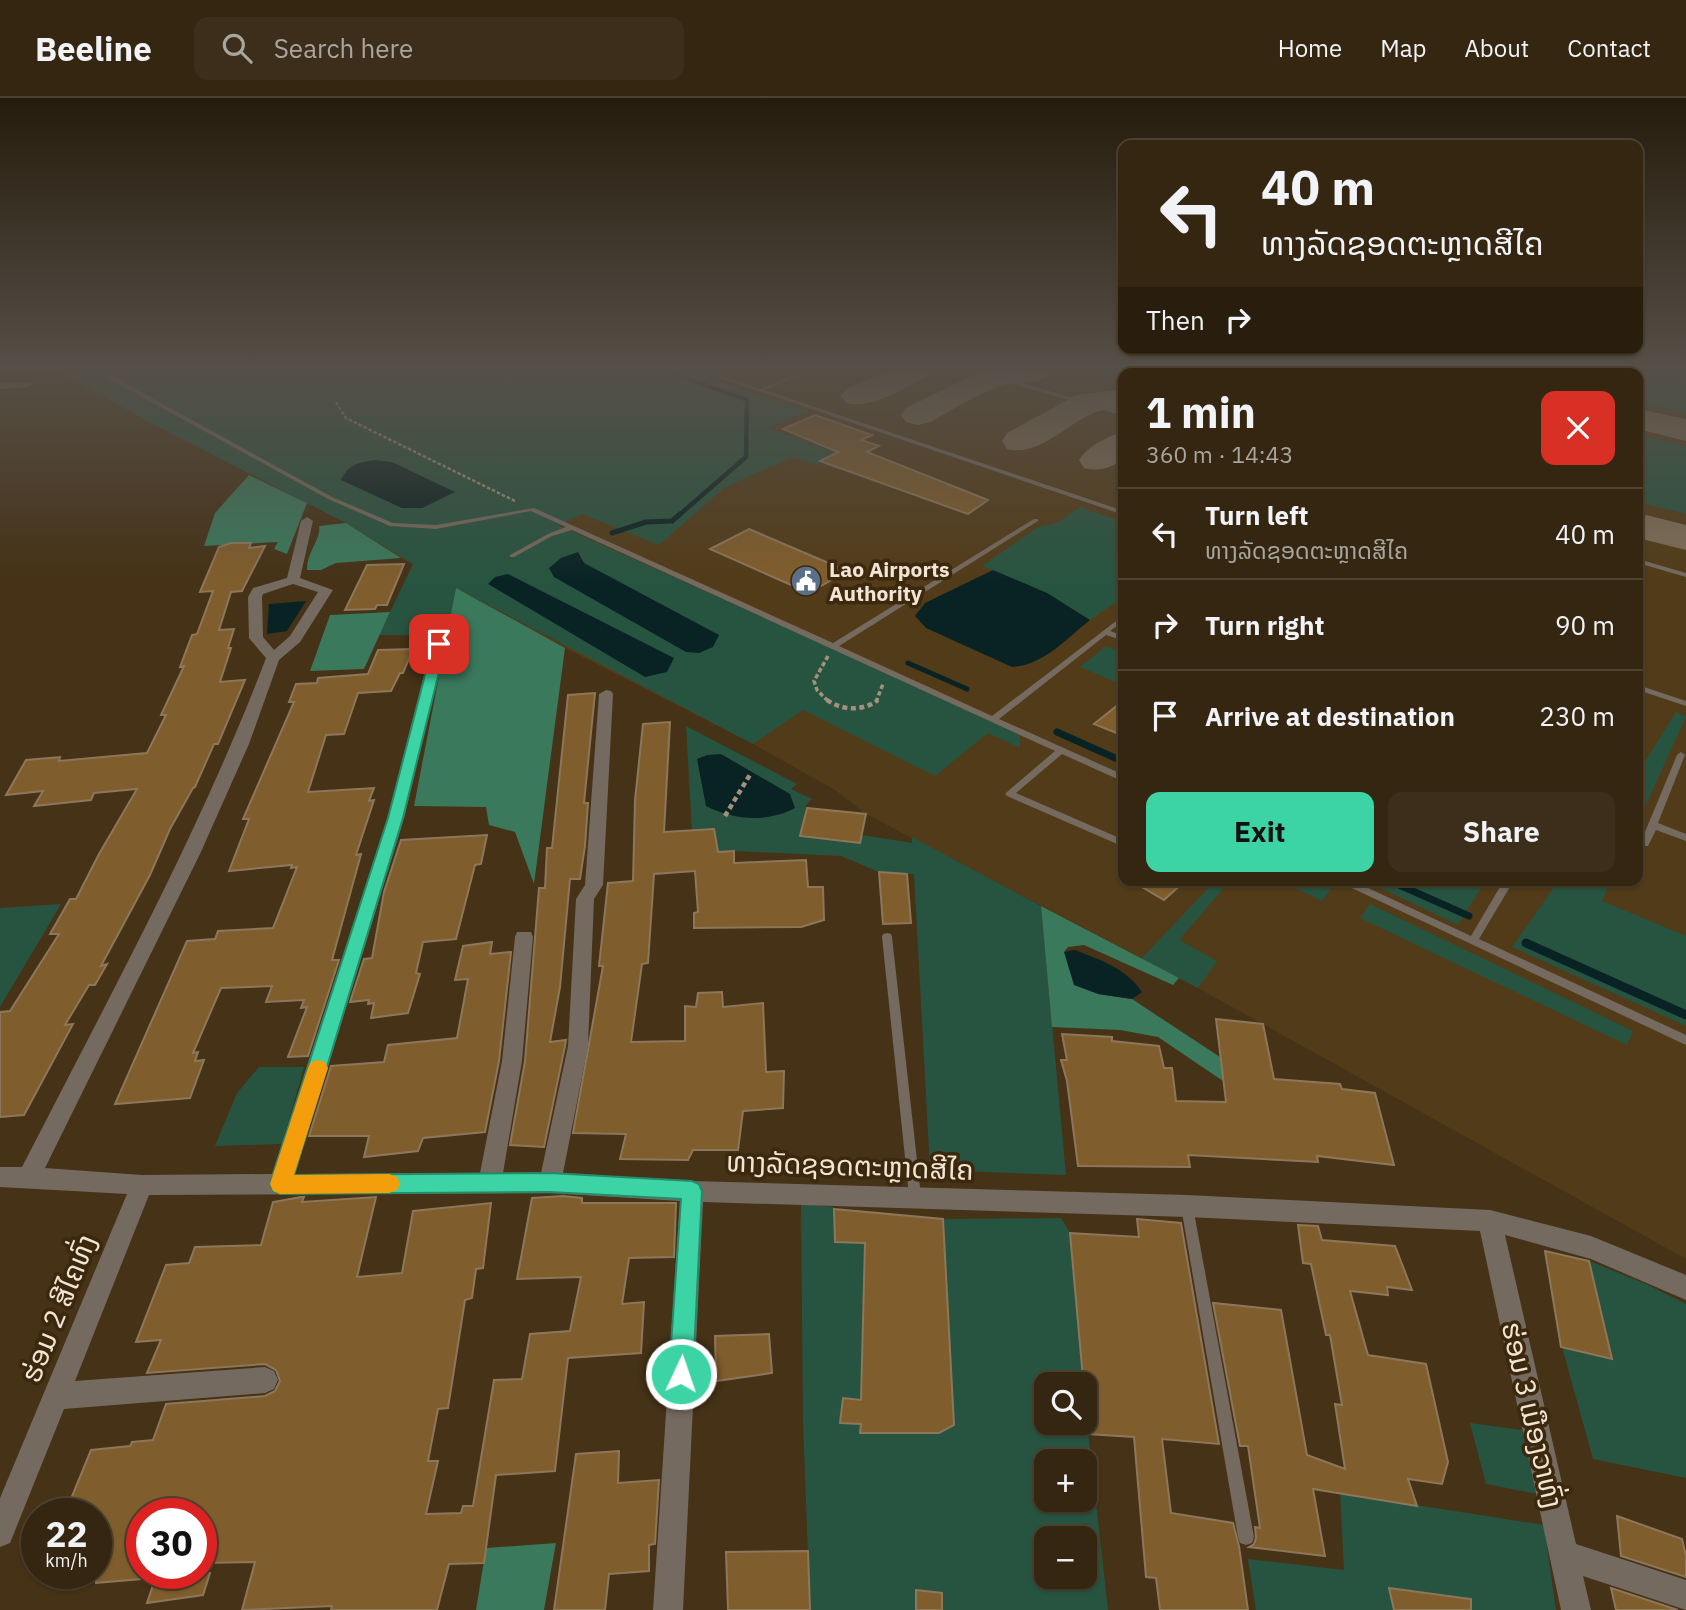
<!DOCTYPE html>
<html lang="en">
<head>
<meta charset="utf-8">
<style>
  body { margin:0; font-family:"IBM Plex Sans","Noto Sans Lao",sans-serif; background:#3c2e1a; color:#f1f3f6; height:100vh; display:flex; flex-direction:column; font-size:26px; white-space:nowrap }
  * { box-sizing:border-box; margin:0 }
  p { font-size:23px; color:#a9a59f }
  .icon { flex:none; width:38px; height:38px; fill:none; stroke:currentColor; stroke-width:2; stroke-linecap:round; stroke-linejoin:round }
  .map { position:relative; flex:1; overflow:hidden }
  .side { position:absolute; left:1118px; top:270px; width:525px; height:518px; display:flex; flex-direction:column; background:#342611; border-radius:14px; box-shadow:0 2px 5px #0004,0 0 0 2px #4e4331 }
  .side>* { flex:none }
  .top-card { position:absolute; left:1118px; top:42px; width:525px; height:214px; border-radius:14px; box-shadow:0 2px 5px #0004,0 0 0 2px #4e4331; background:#342611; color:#f1f3f6; overflow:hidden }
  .controls { position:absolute; left:1034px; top:1274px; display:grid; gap:14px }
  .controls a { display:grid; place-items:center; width:63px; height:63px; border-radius:14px; background:#342611; box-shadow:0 2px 5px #0004,0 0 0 2px #4e4331; font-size:35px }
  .speed { position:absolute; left:21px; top:1400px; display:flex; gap:14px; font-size:35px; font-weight:700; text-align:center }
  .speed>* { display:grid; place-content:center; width:91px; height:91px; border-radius:50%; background:#342611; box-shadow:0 2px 5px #0004,0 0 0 2px #4e4331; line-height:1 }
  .speed small { font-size:18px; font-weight:400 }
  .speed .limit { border:10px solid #d22; background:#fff; color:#111 }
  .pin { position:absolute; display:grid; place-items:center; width:60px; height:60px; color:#fff; margin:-30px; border-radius:14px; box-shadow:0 4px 10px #0006 }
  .me { position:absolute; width:77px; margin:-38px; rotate:3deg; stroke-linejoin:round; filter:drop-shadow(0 0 5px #0008) }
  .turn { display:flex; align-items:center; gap:24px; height:147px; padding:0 28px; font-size:32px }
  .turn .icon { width:91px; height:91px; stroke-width:2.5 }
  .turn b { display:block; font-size:49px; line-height:60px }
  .then { display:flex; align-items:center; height:66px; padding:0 28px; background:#0003; gap:14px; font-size:26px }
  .round { display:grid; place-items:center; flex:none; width:74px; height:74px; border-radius:14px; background:#3c2e1a }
  .headline { display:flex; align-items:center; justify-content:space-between; height:119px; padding:0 28px }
  h1 { font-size:42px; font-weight:700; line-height:52px }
  .primary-button { display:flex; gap:14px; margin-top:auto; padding:14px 28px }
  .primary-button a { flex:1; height:80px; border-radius:14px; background:#3cd4a4; color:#111; font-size:28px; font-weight:700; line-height:80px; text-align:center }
  .primary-button a+a { background:#3c2e1a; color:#f1f3f6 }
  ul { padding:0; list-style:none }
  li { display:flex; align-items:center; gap:21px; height:91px; padding:0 28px; border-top:2px solid #4e4331 }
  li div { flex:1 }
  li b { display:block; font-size:26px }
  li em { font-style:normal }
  header { display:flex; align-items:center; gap:42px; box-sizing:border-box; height:98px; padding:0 35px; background:#342611; border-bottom:2px solid #4e4331 }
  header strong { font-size:33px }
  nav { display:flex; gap:38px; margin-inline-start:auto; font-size:24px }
  .search { width:490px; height:63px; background:#3c2e1a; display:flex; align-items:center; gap:18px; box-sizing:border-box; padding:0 24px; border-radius:14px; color:#a9a59f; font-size:26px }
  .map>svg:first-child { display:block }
</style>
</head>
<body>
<header>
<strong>Beeline</strong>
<div class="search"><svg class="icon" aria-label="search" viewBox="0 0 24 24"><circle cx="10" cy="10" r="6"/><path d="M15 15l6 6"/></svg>Search here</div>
<nav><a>Home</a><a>Map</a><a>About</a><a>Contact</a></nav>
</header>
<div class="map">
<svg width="1686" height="1512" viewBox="0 0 1686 1512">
  <rect width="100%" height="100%" fill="#453217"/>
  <!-- built -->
  <path fill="#523b18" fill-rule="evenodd" d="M56 271H1686V1161L1198 890 866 716 835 692 753 646 565 550 401 460 346 425 149 324ZM1124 275H1638V782H1124Z"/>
  <!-- green -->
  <path fill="#275440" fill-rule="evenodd" d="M56 271H680L808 313 767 330 839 356 817 367 792 359 724 390 659 447 582 416 558 427 1013 632 1020 639V650L988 635 935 678 803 612 753 646 456 490 448 537H379L413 466 346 425 149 324Z
    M1131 271H1362L1379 275H1147Z
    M1487 271H1686V316L1638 305V275H1505Z
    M1638 337 1686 348V416L1638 404Z
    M1080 409 1123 424V499L1090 522 1047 495 982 468 1038 429 1057 425Z
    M1106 548 1123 554V587L1080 569Z
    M1676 614 1686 619 1638 724V664L1644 665Z
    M686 628 797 686 791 691 812 701 806 707 800 738 859 745 862 737 912 745V739L1041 808 1066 1077 930 1072 914 776 879 774 841 758 734 753 718 754 714 731 692 732Z
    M1216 782H1231L1179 842 1217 863 1198 890 1141 861Z
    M1279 782H1314L1331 791 1322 803Z
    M1364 782H1486L1458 827Z
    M1559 782H1611L1602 803 1686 838V928L1512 849Z
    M61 806 0 909V810Z
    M1370 806 1633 933 1627 947 1360 820Z
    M259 969H304L282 1046 215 1048 237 995Z
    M801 1106 834 1109 835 1144 865 1145 861 1335H939L954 1327 943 1121 1061 1120 1070 1135 1083 1286H1046V1325H1085V1306L1108 1512H810L803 1324ZM1046 1363H1085V1402H1046ZM1046 1440H1085V1479H1046Z
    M1589 1163 1646 1186 1686 1206V1380L1593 1361 1562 1249 1612 1261Z
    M1470 1325 1522 1332 1537 1396 1486 1386Z
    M1340 1395 1544 1427 1556 1512H1256L1248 1461 1344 1472Z"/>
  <!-- forest -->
  <path fill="#3a795c" d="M249 377 307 405 287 456 274 451 278 444 204 448 215 415Z
    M346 425 401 460 336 465 321 472H307C306 456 322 439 319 428Z
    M456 490 565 550 534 786 515 734 489 727 486 709 414 708Z
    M390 514 364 571 310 573 330 517Z
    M1041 808 1179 880 1173 887 1084 847 1068 849 1064 854 1098 896 1132 901 1220 959 1223 983 1158 939 1120 932 1052 929Z
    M556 1445 544 1512H476L486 1450Z"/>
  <!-- water -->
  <path fill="#092324" d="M375 362 392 364 455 394 422 410H402L341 382C348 367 359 364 375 362Z
    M578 454 584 465 719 537 713 549 699 555 686 554 554 479 549 470 561 460Z
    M993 472 1047 495 1090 522C1066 541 1044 567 1012 569L926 530 915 518 925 505Z
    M508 476 674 560 667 574 645 579 488 486 495 479Z
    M306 503 287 533 267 536 269 506Z
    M721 656 790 696 795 710C767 725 733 722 706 708L697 661 707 657Z
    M1075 852C1100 862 1126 870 1142 894L1132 901 1098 896 1074 887 1064 854Z"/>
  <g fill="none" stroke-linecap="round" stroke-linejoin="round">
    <!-- stream-far3 -->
    <path stroke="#092324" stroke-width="4.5" d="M660 271 747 302 746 359 678 418"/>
    <!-- stream-far2 -->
    <path stroke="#092324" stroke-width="5" d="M612 435 646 424 672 423 680 416
      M908 565 967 591"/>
    <!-- stream-far1 -->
    <path stroke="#092324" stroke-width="7" d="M1057 634 1124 664
      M1388 782 1469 818"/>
    <!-- stream -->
    <path stroke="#092324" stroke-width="9" d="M1526 845 1686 917"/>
    <!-- taxiway -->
    <path fill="#7f6e57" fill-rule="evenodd" d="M892 271H933L928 278C904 289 873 312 846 305L841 298 846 291Z
      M986 271H1054C1042 289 1021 282 1004 287 981 293 952 313 930 324L918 327 906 324 901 317 906 310Z
      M1403 271H1450L1453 275H1406Z
      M1124 291V311C1115 312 1104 311 1096 314 1066 325 1041 359 1007 351L1002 343 1007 335 1077 297Z
      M1638 311 1686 321V343L1638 331Z
      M1124 334V361C1109 370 1101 374 1084 370L1079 362C1088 348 1107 338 1124 334Z
      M1638 415 1686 427V452L1638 440Z"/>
  </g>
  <!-- building -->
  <path fill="#805d2c" stroke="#8d775b" stroke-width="2" d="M815 317 872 337 861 342 879 348 867 354 988 402 968 416 820 363 838 354 783 331Z
    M749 431 847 473 809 495 710 451Z
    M231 445H251L249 450 265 448 242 493 231 494 219 532 234 531 228 550H231L220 584 245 582 218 646H214L195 689 193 690 170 731 150 777 101 868 107 866 95 887H89L65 927 73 926 24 1017 0 1019V914L10 913 59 836H50L70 801H76L99 756 137 691 94 695 91 702 34 708 43 693 6 697 26 662 60 659 59 663 147 655 166 617H161L184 568 180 569 192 537 197 536 213 493 200 494 219 449Z
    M404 466 387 507H377L375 511 345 512 367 467Z
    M413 551 403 575H400L391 593 358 595 344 636 326 637 308 694 374 690 369 703 374 702 356 757 361 756 332 862H339L308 958 288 959 307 909 301 910 304 902 266 904 272 888 221 890 193 955 198 954 195 963 204 962 190 1000 115 1006 187 843 215 841 218 833 273 830 297 769 291 770 292 767 229 773 249 721H243L294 604H289L296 586 317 585 318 580 368 576 378 552Z
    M595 595 584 705H588L585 748 580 781H570L560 889 550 944 566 942 565 948 544 1049 510 1047 525 963 539 790H545L547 750H552L568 597Z
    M1124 602V638L1094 626Z
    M670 624 664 734 714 731 718 754 734 753V765L806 762 808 789H823L824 822 801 829 694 830V815L698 814 695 773 654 776 648 865 642 866 631 944 685 943V908L696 909 698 895 722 894 723 909 763 905 766 974 784 973 783 1010 743 1013 738 1052H693L688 1062 620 1061 626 1036 573 1035 603 868H599L608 785 633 783 635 702 643 626Z
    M807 710 866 716 860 745 800 738Z
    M487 737 481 766 475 767 456 841 423 844 416 875 420 876 408 915 371 920 374 905 368 906 369 902 350 904 364 861 372 860 384 794 401 742Z
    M879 774 907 776 911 825 883 826Z
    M1130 782H1186L1164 802Z
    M492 844 490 856 511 854 499 963 485 1034 423 1040 418 1053 364 1059 369 1038H309L331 968 384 964 388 947 457 940 468 881 455 882 463 848Z
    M1216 921 1263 926 1274 981 1340 986 1342 991 1375 995 1394 1067 1317 1058 1318 1064 1188 1057 1190 1069 1078 1068 1067 983 1061 962H1067L1062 936 1112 939V943L1159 948 1164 970H1172L1176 1003 1226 1004Z
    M563 1098 582 1100V1105H676L674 1159 629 1160 622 1206 644 1204 641 1255 568 1260 555 1373 496 1377 484 1465 449 1466 437 1512H331L332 1508 242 1512 255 1464 201 1465V1416H142V1481L96 1485V1416H83V1412L66 1413 91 1352 130 1348 132 1344 153 1342 166 1306 265 1298 275 1293 280 1283 276 1272 265 1266 147 1275 161 1242 136 1244 166 1167 189 1165 195 1149 261 1147 273 1104 301 1099H304L302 1104 376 1099 357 1179 402 1175 413 1113 491 1105 483 1170 476 1171 472 1200 465 1202 448 1310 438 1311 428 1363H438L426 1416 461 1415 463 1408H473L494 1282 522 1281 530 1236 570 1233 581 1179 517 1181 532 1100Z
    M834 1111 943 1121 954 1327 939 1335H860L861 1326 840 1325 843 1300 861 1302 865 1145 835 1144Z
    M1137 1121 1181 1125 1219 1346 1162 1341 1171 1415 1233 1425 1239 1448 1248 1512H1160L1156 1480 1146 1479 1134 1339 1088 1336 1070 1135 1139 1139Z
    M1298 1127 1318 1128 1322 1142 1395 1148 1412 1192 1387 1189 1388 1197 1350 1193 1368 1257 1426 1266 1448 1364 1442 1386 1408 1381 1417 1408 1313 1391 1325 1458 1249 1449 1254 1446 1256 1440 1255 1429 1260 1430 1248 1348H1240L1213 1205 1281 1212 1307 1357 1345 1371 1335 1306 1342 1307 1330 1237H1326L1311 1166 1303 1165Z
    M1545 1153 1589 1163 1612 1261 1561 1249Z
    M769 1236 772 1275 716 1283 715 1238Z
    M619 1353 618 1385 659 1382 655 1446 649 1447V1473L609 1476 605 1512H554L576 1356Z
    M1617 1418 1682 1441 1686 1458V1479L1621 1458Z
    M808 1453 810 1512H728L726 1454Z
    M157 1475H210L203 1497 147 1505Z
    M1389 1490 1471 1501V1512H1394Z
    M1611 1490 1678 1512H1616Z
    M916 1492 942 1495V1512H916Z"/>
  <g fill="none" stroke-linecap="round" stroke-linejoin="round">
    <!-- path-far2 -->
    <path stroke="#a2927d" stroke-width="2.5" stroke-dasharray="3.5 2" stroke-linecap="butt" d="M336 304 346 320 515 403"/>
    <!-- path-far1 -->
    <path stroke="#a2927d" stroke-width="3.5" stroke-dasharray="4.5 2.5" stroke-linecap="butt" d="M828 558 814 583 817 592 829 604
      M876 604 883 586"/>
    <!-- path -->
    <path stroke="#a2927d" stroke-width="4.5" stroke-dasharray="5 3.5" stroke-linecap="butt" d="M827 602C843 613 863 613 878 602
      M725 718 751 675"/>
    <!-- service -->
    <path fill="#756a5f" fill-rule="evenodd" d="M101 271H106L110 277 332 399 393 425 436 427 534 410 833 545 1034 421H1038V423L839 548 992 618 1124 517V523L1110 533 1124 538V543L1106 537 999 621 1124 677V684L1062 656 1016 695 1124 742V749L1007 698 1005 696 1007 694 1055 653 572 432 552 438 514 459H510V457L548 436 566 429 531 413 436 431 390 428 328 401 106 279Z
      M693 271H700L760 291 808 271H814L765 292 1124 413V417Z
      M963 271H970L1124 314V318Z
      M1638 461 1686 475V479L1638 465Z
      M1638 587 1686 603V608L1638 592Z
      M1681 654 1685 657 1658 725 1686 736V743L1656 732 1648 748H1642L1640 746 1677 657Z
      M1337 782H1351L1471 838 1504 782H1514L1479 841 1686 937V947L1339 784Z
      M887 835 891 836 892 839 921 1098 920 1102 915 1104 910 1102 909 1098 882 839 883 836Z
      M1187 1103 1192 1105 1193 1109 1254 1439 1252 1445 1246 1447 1240 1445 1238 1439 1181 1109 1182 1105Z"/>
    <!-- minor -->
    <path fill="#756a5f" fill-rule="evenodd" d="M31 284 33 286 28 289 0 291V285Z
      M307 419 313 423 300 480 333 492 300 544 279 562 249 646 200 756 45 1070 142 1077 272 1076 388 720 432 546 434 543H444L446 546 404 720 295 1076 480 1075 502 963 515 839 517 834H531L533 839 522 963 503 1075H541L568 948 576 801 585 787 599 596 606 592 611 593 613 596 603 787 594 801 588 948 563 1075 692 1083 1187 1097 1490 1112 1591 1138 1686 1177V1202L1591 1161 1505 1137 1576 1446 1686 1482V1512L1583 1478 1591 1512H1561L1480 1133 1187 1119 703 1104 683 1512H653L680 1103 550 1095 149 1097 75 1283 265 1269 274 1273 278 1282 274 1291 265 1295 64 1311 10 1445 0 1449V1400L127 1096 0 1089V1069H22C108 901 199 736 266 560L249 540 248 499 253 490 287 480 301 423ZM293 486 318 494 290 538 274 552 263 539 262 499 263 496Z"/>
  </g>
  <!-- sky -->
  <linearGradient id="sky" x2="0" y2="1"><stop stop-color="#261c0d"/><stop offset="0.56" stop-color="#564f47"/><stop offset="1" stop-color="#564f47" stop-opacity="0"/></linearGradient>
  <rect width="1686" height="482" fill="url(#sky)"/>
  <!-- route -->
  <path fill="#3cd4a4" stroke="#278a6b" stroke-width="2" d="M439 542 446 546 403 720 294 1077 550 1075 692 1083 699 1086 702 1093 693 1276 690 1285 681 1288 673 1285 669 1276 681 1101 550 1094 280 1096 273 1093 270 1086 388 720 433 546Z"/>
  <!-- slow -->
  <path fill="#f59e0b" d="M318 962 325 964 328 970 294 1077 389 1076 397 1079 400 1086 397 1092 389 1095 280 1096 273 1093 270 1086 308 970 311 964Z"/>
  <!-- icons -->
  <defs>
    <g id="civic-disc" transform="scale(1.575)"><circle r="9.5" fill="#5c6f8a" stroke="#3b280d"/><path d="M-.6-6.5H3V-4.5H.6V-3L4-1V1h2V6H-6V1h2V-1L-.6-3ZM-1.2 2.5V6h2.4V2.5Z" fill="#fff"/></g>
  </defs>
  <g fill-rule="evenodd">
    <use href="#civic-disc" x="806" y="483"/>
  </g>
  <g text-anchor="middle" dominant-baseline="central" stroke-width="7" stroke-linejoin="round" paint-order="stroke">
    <!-- far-poi labels -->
    <g font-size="21" font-weight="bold" fill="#f2e5d6" stroke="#3b280d" text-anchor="start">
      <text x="829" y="471">Lao Airports<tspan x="829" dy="24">Authority</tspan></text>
    </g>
    <!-- near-street labels -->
    <g font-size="28" fill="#f2e5d6" stroke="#3b280d">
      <text transform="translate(850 1067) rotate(2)">ທາງລັດຊອດຕະຫຼາດສີໄຄ</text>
      <text transform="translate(58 1210) rotate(-68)">ຮ່ອມ 2 ສີໄຄທົ່ງ</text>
      <text transform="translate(1533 1317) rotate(77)">ຮ່ອມ 3 ເມືອງວາທົ່ງ</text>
    </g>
  </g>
</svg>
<div class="controls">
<a><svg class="icon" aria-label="search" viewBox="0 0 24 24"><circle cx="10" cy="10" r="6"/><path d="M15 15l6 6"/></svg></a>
<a>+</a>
<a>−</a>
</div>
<div class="speed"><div>22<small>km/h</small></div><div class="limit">30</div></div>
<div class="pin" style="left:439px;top:546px;background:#d93025"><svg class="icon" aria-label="arrive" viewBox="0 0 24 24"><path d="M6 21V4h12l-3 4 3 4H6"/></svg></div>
<svg class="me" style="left:681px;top:1276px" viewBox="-20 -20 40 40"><circle r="17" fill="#3cd4a4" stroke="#fff" stroke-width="3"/><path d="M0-11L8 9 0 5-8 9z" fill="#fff"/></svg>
<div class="top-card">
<div class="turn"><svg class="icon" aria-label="left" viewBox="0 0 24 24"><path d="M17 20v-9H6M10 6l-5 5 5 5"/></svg><div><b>40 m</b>ທາງລັດຊອດຕະຫຼາດສີໄຄ</div></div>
<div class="then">Then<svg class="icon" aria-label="right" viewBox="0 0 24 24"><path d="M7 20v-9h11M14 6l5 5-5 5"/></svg></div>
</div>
<section class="side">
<div class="headline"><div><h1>1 min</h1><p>360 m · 14:43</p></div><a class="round" style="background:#d93025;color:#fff"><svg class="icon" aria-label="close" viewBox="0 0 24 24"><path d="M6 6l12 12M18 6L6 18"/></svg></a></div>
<ul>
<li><svg class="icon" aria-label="left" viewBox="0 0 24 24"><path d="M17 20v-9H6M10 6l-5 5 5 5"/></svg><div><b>Turn left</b><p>ທາງລັດຊອດຕະຫຼາດສີໄຄ</p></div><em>40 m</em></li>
<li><svg class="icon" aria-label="right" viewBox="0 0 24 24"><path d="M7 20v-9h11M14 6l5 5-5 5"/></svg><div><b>Turn right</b></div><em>90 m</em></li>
<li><svg class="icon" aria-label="arrive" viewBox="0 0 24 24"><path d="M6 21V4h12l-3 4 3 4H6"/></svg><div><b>Arrive at destination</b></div><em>230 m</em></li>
</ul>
<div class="primary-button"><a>Exit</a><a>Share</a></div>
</section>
</div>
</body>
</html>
